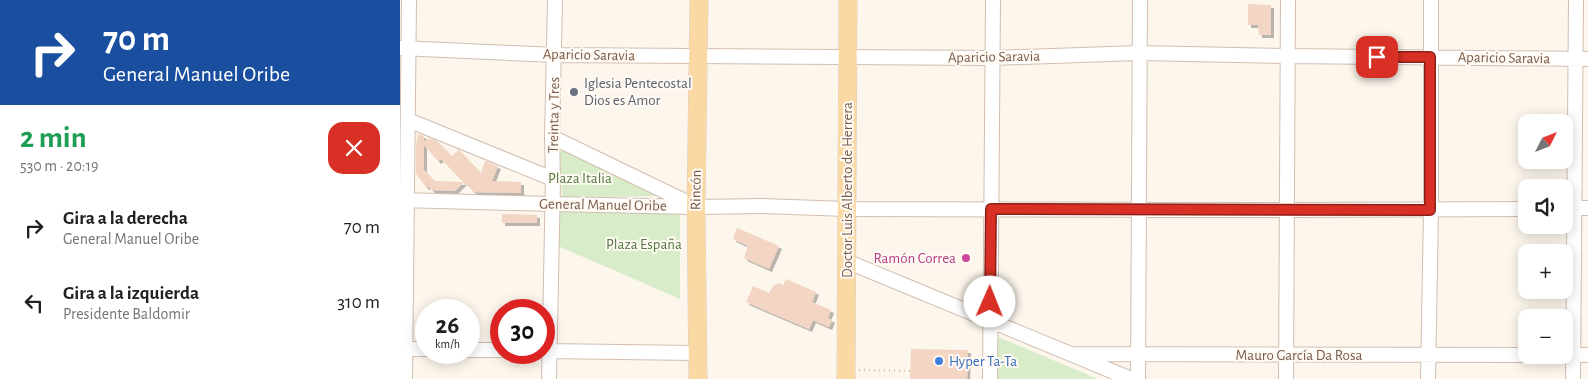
<!DOCTYPE html>
<html lang="es">
<head>
<meta charset="utf-8">
<style>
  body { margin:0; font-family:"Alegreya Sans",sans-serif; background:#f6f6f6; color:#202124; height:100vh; display:flex; flex-direction:column; font-size:19px; white-space:nowrap }
  * { box-sizing:border-box; margin:0 }
  p { font-size:16px; color:#757577 }
  .icon { flex:none; width:28px; height:28px; fill:none; stroke:currentColor; stroke-width:2; stroke-linecap:round; stroke-linejoin:round }
  .map { position:relative; flex:1; overflow:hidden }
  .details { display:flex; flex-direction:column; background:#fff; width:400px }
  .details>* { flex:none }
  .top-card { background:#1a4fa0; color:#fff; overflow:hidden }
  .needle { width:32px; rotate:48deg }
  .fabs { position:absolute; left:1118px; top:114px; display:grid; gap:10px }
  .fabs a { display:grid; place-items:center; width:55px; height:55px; border-radius:10px; background:#fff; box-shadow:0 2px 12px #0003; font-size:25px }
  .speed { position:absolute; left:15px; top:299px; display:flex; gap:10px; font-size:25px; font-weight:700; text-align:center }
  .speed>* { display:grid; place-content:center; width:65px; height:65px; border-radius:50%; background:#fff; box-shadow:0 2px 12px #0003; line-height:1 }
  .speed small { font-size:12px; font-weight:400 }
  .speed .limit { border:8px solid #d22; background:#fff; color:#111 }
  .pin { position:absolute; display:grid; place-items:center; width:42px; height:42px; color:#fff; margin:-21px; border-radius:10px; box-shadow:0 2px 8px #0006 }
  .me { position:absolute; width:55px; margin:-28px; rotate:1deg; stroke-linejoin:round; filter:drop-shadow(0 0 4px #0008) }
  .turn { display:flex; align-items:center; gap:18px; height:105px; padding:0 20px; font-size:22px }
  .turn .icon { width:65px; height:65px; stroke-width:2.5 }
  .turn b { display:block; font-size:35px; line-height:42px }
  .round { display:grid; place-items:center; flex:none; width:52px; height:52px; border-radius:15px; background:#f6f6f6 }
  .summary { display:flex; align-items:center; justify-content:space-between; height:85px; padding:0 20px }
  h1 { font-size:30px; font-weight:700; line-height:38px; color:#1e9e55 }
  ul { padding:0; list-style:none }
  li { display:flex; align-items:center; gap:15px; height:75px; padding:0 20px }
  li div { flex:1 }
  li b { display:block; font-size:19px }
  li em { font-style:normal }
  main { display:flex; flex:1; min-height:0 }
  .map>svg:first-child { display:block }
</style>
</head>
<body>
<main>
<section class="details">
<div class="top-card">
<div class="turn"><svg class="icon" aria-label="right" viewBox="0 0 24 24"><path d="M7 20v-9h11M14 6l5 5-5 5"/></svg><div><b>70 m</b>General Manuel Oribe</div></div>
</div>
<div class="summary"><div><h1>2 min</h1><p>530 m · 20:19</p></div><a class="round" style="background:#d93025;color:#fff"><svg class="icon" aria-label="close" viewBox="0 0 24 24"><path d="M6 6l12 12M18 6L6 18"/></svg></a></div>
<ul>
<li><svg class="icon" aria-label="right" viewBox="0 0 24 24"><path d="M7 20v-9h11M14 6l5 5-5 5"/></svg><div><b>Gira a la derecha</b><p>General Manuel Oribe</p></div><em>70 m</em></li>
<li><svg class="icon" aria-label="left" viewBox="0 0 24 24"><path d="M17 20v-9H6M10 6l-5 5 5 5"/></svg><div><b>Gira a la izquierda</b><p>Presidente Baldomir</p></div><em>310 m</em></li>
</ul>
</section>
<div class="map">
<svg width="1188" height="379" viewBox="0 0 1188 379">
  <defs>
    <filter id="shadow"><feDropShadow dx="3" dy="3" stdDeviation="0" flood-color="#0004"/></filter>
  </defs>
  <rect width="100%" height="100%" fill="#fdf6ec"/>
  <!-- green -->
  <path fill="#d8ecc9" d="M165 150 258 193V196L162 198 160 152Z
    M156 208 280 209V299L158 246Z
    M591 334 698 379H593Z"/>
  <!-- building -->
  <path fill="#f3d5c3" fill-rule="evenodd" filter="url(#shadow)" d="M848 4 871 5V35H859L858 25H848Z
    M18 134 24 136V142L29 138 37 141 52 156 58 150 60 151 81 173 85 161 98 166 92 181 121 182V193L74 192 64 182 55 191 32 190 28 186 26 187 16 174V145ZM24 145 38 161 41 159 63 182 35 181 24 170Z
    M102 214 137 215V223H102Z
    M337 228 379 246 369 269 344 258 348 246 333 239Z
    M386 279 416 292 412 302 431 310 428 318 432 320 429 327 413 320 409 329 346 302 353 286 369 293 373 286 379 283 383 285Z
    M511 349 568 350 567 379H510Z"/>
  <g fill="none" stroke-linecap="round" stroke-linejoin="round">
    <!-- minor casing -->
    <g stroke="#d1beb0" stroke-width="16">
      <path id="minor" d="M0 48 155 55 592 58 739 53 887 56 1188 59
        M8 120 153 179
        M152 137 291 204
        M0 200 152 204 296 207 362 206 447 209 887 210 1126 209
        M1164 208H1188
        M446 261 731 379
        M0 349H26
        M69 350H101
        M144 351 296 353
        M671 354 1126 355
        M1148 355H1188
        M5 379 9 0
        M149 379 153 179 152 137 155 0
        M590 379 593 0
        M738 379 740 0
        M886 379 888 0
        M1028 379 1031 210V0
        M1173 379 1176 0"/>
    </g>
    <!-- major casing -->
    <g stroke="#dad1cd" stroke-width="19">
      <path id="major" d="M298 379 296 207 299 0
        M446 379 448 0"/>
    </g>
    <!-- path -->
    <path stroke="#d9b8a5" stroke-width="2" stroke-dasharray="1 4" stroke-linecap="butt" d="M459 370 511 371"/>
    <!-- minor -->
    <use href="#minor" stroke="#fff" stroke-width="14"/>
    <!-- major -->
    <use href="#major" stroke="#fbd9a5" stroke-width="18"/>
  </g>
  <g fill="none" stroke-linecap="round" stroke-linejoin="round">
    <!-- route casing -->
    <g stroke="#8d1f18" stroke-width="12">
      <path id="route" d="M590 302 591 209 1030 210V57H977"/>
    </g>
    <!-- route -->
    <use href="#route" stroke="#d93025" stroke-width="9"/>
  </g>
  <!-- markers -->
  <circle fill="#6b7280" stroke="#fffaf3" stroke-width="2" cx="174" cy="92" r="5"/>
  <circle fill="#d1479c" stroke="#fffaf3" stroke-width="2" cx="566" cy="258" r="5"/>
  <circle fill="#3f7fe0" stroke="#fffaf3" stroke-width="2" cx="539" cy="361" r="5"/>
  <g text-anchor="middle" dominant-baseline="central" stroke-width="4" stroke-linejoin="round" paint-order="stroke">
    <!-- street labels -->
    <g font-size="15" fill="#7a5c4d" stroke="#fffaf3">
      <text transform="translate(189 55) rotate(1)">Aparicio Saravia</text>
      <text transform="translate(594 57) rotate(-1)">Aparicio Saravia</text>
      <text transform="translate(1104 58) rotate(1)">Aparicio Saravia</text>
      <text transform="translate(154 115) rotate(-89)">Treinta y Tres</text>
      <text transform="translate(296 190) rotate(-89)">Rincón</text>
      <text transform="translate(447 190) rotate(-90)">Doctor Luis Alberto de Herrera</text>
      <text transform="translate(203 205) rotate(1)">General Manuel Oribe</text>
      <text x="899" y="355">Mauro García Da Rosa</text>
    </g>
    <!-- worship labels -->
    <g font-size="15" fill="#5b616d" stroke="#fffaf3" text-anchor="start">
      <text x="184" y="83">Iglesia Pentecostal<tspan x="184" dy="17">Dios es Amor</tspan></text>
    </g>
    <!-- park labels -->
    <g font-size="15" fill="#537a41" stroke="#fffaf3">
      <text x="180" y="178">Plaza Italia</text>
      <text x="244" y="244">Plaza España</text>
    </g>
    <!-- hotel labels -->
    <g font-size="15" fill="#b23c85" stroke="#fffaf3" text-anchor="end">
      <text x="556" y="258">Ramón Correa</text>
    </g>
    <!-- shop labels -->
    <g font-size="15" fill="#366cbe" stroke="#fffaf3" text-anchor="start">
      <text x="549" y="361">Hyper Ta-Ta</text>
    </g>
  </g>
</svg>
<div class="fabs">
<a><svg class="needle" viewBox="-14 -14 28 28"><path d="M0-13l5 13h-10z" fill="#e53935"/><path d="M0 13l5-13h-10z" fill="#757577"/></svg></a>
<a><svg class="icon" aria-label="sound" viewBox="0 0 24 24"><path d="M4 9h4l5-4v14l-5-4H4zM17 9q2 3 0 6"/></svg></a>
<a>+</a>
<a>−</a>
</div>
<div class="speed"><div>26<small>km/h</small></div><div class="limit">30</div></div>
<div class="pin" style="left:977px;top:57px;background:#d93025"><svg class="icon" aria-label="arrive" viewBox="0 0 24 24"><path d="M6 21V4h12l-3 4 3 4H6"/></svg></div>
<svg class="me" style="left:590px;top:302px" viewBox="-20 -20 40 40"><circle r="19" fill="#fff"/><path d="M0-13L10 11 0 6-10 11z" fill="#d93025"/></svg>
</div>
</main>
</body>
</html>
